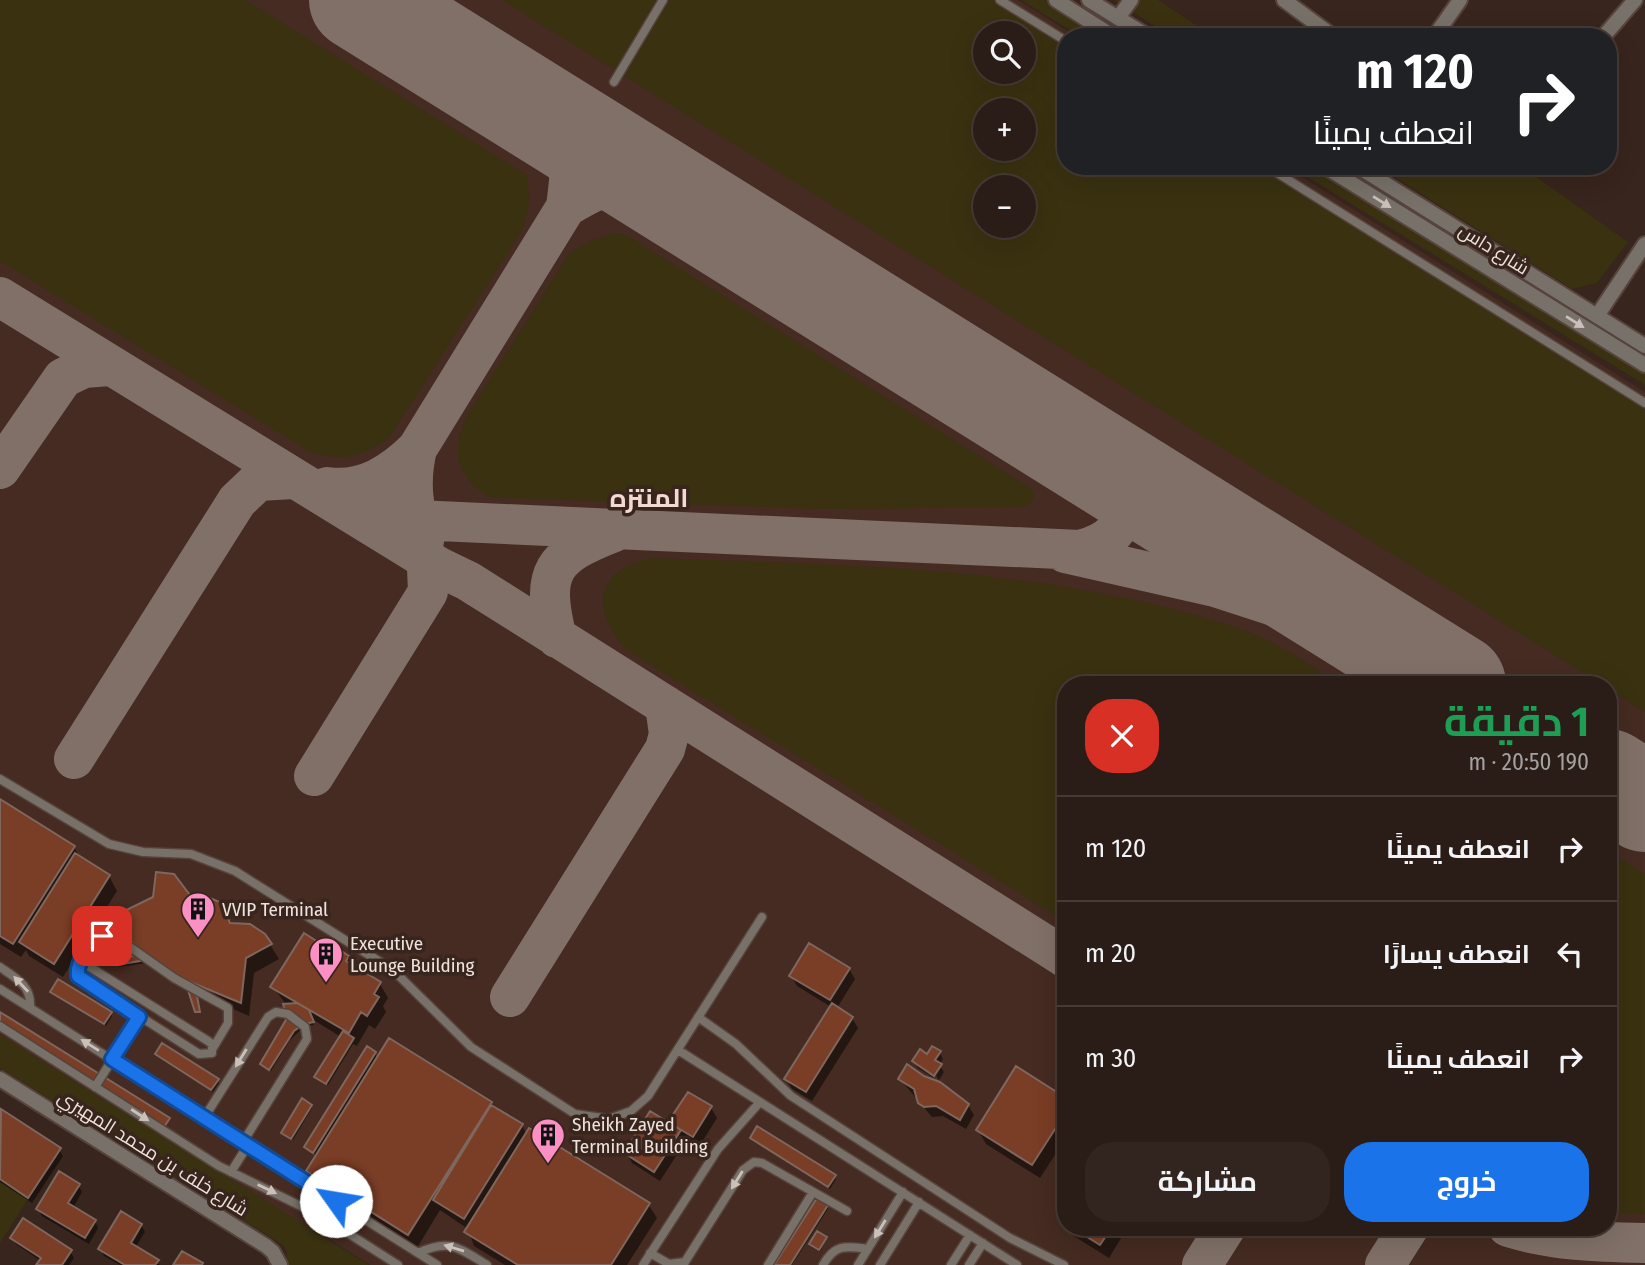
<!DOCTYPE html>
<html lang="ar">
<head>
<meta charset="utf-8">
<style>
  body { margin:0; font-family:"Fira Sans Condensed",Cairo,sans-serif; background:#32251f; color:#f1f3f6; direction:rtl; height:100vh; display:flex; flex-direction:column; font-size:26px; white-space:nowrap }
  * { box-sizing:border-box; margin:0 }
  p { font-size:23px; color:#a5a1a1 }
  .icon { flex:none; width:38px; height:38px; fill:none; stroke:currentColor; stroke-width:2; stroke-linecap:round; stroke-linejoin:round }
  .map { position:relative; flex:1; overflow:hidden; direction:ltr }
  .drawer { position:absolute; left:1057px; top:676px; width:560px; height:560px; display:flex; flex-direction:column; background:#2a1c16; border-radius:28px; box-shadow:0 7px 28px #0002,0 0 0 2px #463a35; direction:rtl }
  .drawer>* { flex:none }
  .hud { position:absolute; left:1057px; top:28px; width:560px; height:147px; border-radius:28px; box-shadow:0 7px 28px #0002,0 0 0 2px #463a35; direction:rtl; background:#202124; color:#fff; overflow:hidden }
  .fabs { position:absolute; left:973px; top:21px; display:grid; gap:14px }
  .fabs a { display:grid; place-items:center; width:63px; height:63px; border-radius:50%; background:#2a1c16; box-shadow:0 7px 28px #0002,0 0 0 2px #463a35; font-size:35px }
  .pin { position:absolute; display:grid; place-items:center; width:60px; height:60px; color:#fff; margin:-30px; border-radius:14px; box-shadow:0 4px 10px #0006 }
  .me { position:absolute; width:77px; margin:-38px; rotate:302deg; stroke-linejoin:round; filter:drop-shadow(0 0 5px #0008) }
  .turn { display:flex; align-items:center; gap:24px; height:147px; padding:0 28px; font-size:32px }
  .turn .icon { width:91px; height:91px; stroke-width:2.5 }
  .turn b { display:block; font-size:49px; line-height:60px }
  .round { display:grid; place-items:center; flex:none; width:74px; height:74px; border-radius:28px; background:#32251f }
  .head { display:flex; align-items:center; justify-content:space-between; height:119px; padding:0 28px }
  h1 { font-size:42px; font-weight:700; line-height:52px; color:#1e9e55 }
  .cta { display:flex; gap:14px; margin-top:auto; padding:14px 28px }
  .cta a { flex:1; height:80px; border-radius:28px; background:#1a73e8; color:#fff; font-size:28px; font-weight:700; line-height:80px; text-align:center }
  .cta a+a { background:#32251f; color:#f1f3f6 }
  ul { padding:0; list-style:none }
  li { display:flex; align-items:center; gap:21px; height:105px; padding:0 28px; border-top:2px solid #463a35 }
  li div { flex:1 }
  li b { display:block; font-size:26px }
  li em { font-style:normal }
  .map>svg:first-child { display:block }
</style>
</head>
<body>
<div class="map">
<svg width="1645" height="1265" viewBox="0 0 1645 1265">
  <rect width="100%" height="100%" fill="#38251d"/>
  <!-- built -->
  <path fill="#452b21" fill-rule="evenodd" d="M0 0H1018L1077 37H1066V166H1284L1645 392V1265H370L323 1235 295 1240 0 1056ZM985 33H1024V72H985ZM985 110H1024V149H985ZM985 187H1024V226H985ZM1066 684H1608V1227H1066Z"/>
  <!-- sand -->
  <path fill="#393110" fill-rule="evenodd" d="M0 0H246L527 175 530 200 523 229 389 438C361 458 337 463 305 449L0 261Z
    M502 0H999L1066 42V166H1265L1645 403V712L1608 689V684H1601ZM985 33H1024V72H985ZM985 110H1024V149H985ZM985 187H1024V226H985Z
    M1021 0H1063L1123 37H1081Z
    M1114 0H1158L1214 37H1172Z
    M1290 166H1333L1645 359V385Z
    M1377 166H1410L1415 170 1417 166H1521L1628 242 1597 283 1572 289Z
    M615 233 628 236 1032 489 1034 496 1030 504 1021 507 823 509 489 497C455 474 451 452 467 416L570 252 592 240Z
    M653 558C814 564 976 565 1134 600 1181 611 1228 621 1271 642 1295 654 1317 670 1339 684H1066V922L628 651C589 612 595 568 653 558Z
    M1608 851 1645 874V1214L1608 1212Z
    M0 1035 369 1265H287V1252L283 1245 0 1068Z
    M0 1181 28 1199 0 1243Z"/>
  <!-- shadow -->
  <path fill="#0007" d="M0 801 74 847 80 858 109 876 117 891 63 977 29 956 26 950 21 957 0 944Z
    M189 896 221 905 232 925 264 935 279 959 254 973 249 1016 196 993 198 1014 190 990 147 963 119 967 118 965 117 962 141 955 118 933 110 919Z
    M330 951 348 957 354 968 380 984 388 998 383 1006 386 1012 375 1029 369 1025 357 1046 353 1044 328 1085 318 1079 341 1037 312 1019 314 1025 305 1026 290 1040 271 1071 262 1064 289 1018 285 1003 273 987Z
    M849 969 855 979 837 1008 852 1018 858 1028 812 1101 792 1089 786 1079 831 1007 797 986 791 976Z
    M53 992 111 1013 112 1016 106 1026Z
    M939 1052 943 1059 939 1065 944 1072 939 1080 931 1067 928 1069 934 1078 918 1068 914 1061Z
    M375 1053 378 1059 490 1103 522 1125 527 1135 648 1204 657 1218 627 1265H505L474 1246 468 1229 440 1210 417 1248 316 1185 308 1171 317 1156 306 1147Z
    M157 1054 217 1080 219 1083 213 1092Z
    M900 1079 968 1105 974 1115 966 1129 943 1116 932 1117Z
    M689 1094 711 1108 717 1118 699 1147 687 1139 660 1181 632 1163 626 1153 669 1124Z
    M1066 1100V1138L1040 1178 986 1144 978 1130Z
    M311 1106 312 1108 293 1140 285 1135 283 1133Z
    M2 1112 59 1150 63 1156 32 1203 0 1182Z
    M752 1138 834 1176 836 1179 830 1189Z
    M78 1185 82 1192 73 1208 95 1221 98 1228 89 1244 42 1216 38 1209Z
    M827 1206 828 1209 792 1265H776Z
    M141 1225 145 1232 135 1248 160 1265H120L104 1256 100 1249Z
    M1067 1227H1128L1109 1258 1072 1235Z
    M12 1238 70 1251 74 1258 69 1265H38L41 1261 16 1244Z
    M826 1238 820 1252 811 1244Z"/>
  <g fill="none" stroke-linecap="round" stroke-linejoin="round">
    <!-- taxiway -->
    <path stroke="#807068" stroke-width="40" d="M566 207C615 178 622 179 675 197
      M0 297 439 567 468 581 1066 958
      M417 449 566 207C572 158 576 143 536 110
      M0 469 63 378 84 368 109 366
      M327 487C363 492 392 474 417 449 409 482 413 510 424 541
      M364 503 417 520 1080 550C1147 532 1120 489 1085 453
      M1065 553 1215 587 1323 622 1455 684
      M557 638C540 571 552 556 614 532
      M74 759 237 501 258 481 294 479
      M314 776 428 592 427 568 423 557
      M510 997 665 749 669 734 665 705
      M1508 1227C1553 1241 1598 1242 1645 1243
      M1202 1265 1226 1227
      M1385 1265 1409 1227"/>
    <!-- runway -->
    <path stroke="#807068" stroke-width="100" d="M359 0 1456 684
      M1608 779 1645 802"/>
  </g>
  <!-- building -->
  <path fill="#7a3d25" stroke="#7e675f" stroke-width="2" d="M0 799 75 846 13 944 0 936Z
    M75 853 110 875 54 964 19 942Z
    M156 872 174 874 190 895 205 896 222 903 230 923 250 924 265 934 272 944 246 958 241 1003 183 979 143 953 108 919 153 897Z
    M304 933 329 949 332 945 349 956 346 961 381 982 374 994 379 997 367 1016 361 1012 349 1033 270 987Z
    M809 943 850 968 830 1000 789 976Z
    M143 953 152 959 116 965 115 961Z
    M58 979 112 1012 104 1024 50 992Z
    M185 981 195 985 200 1012H195Z
    M297 1003 309 1010 314 1022 304 1024 294 1031 269 1070 260 1064 287 1018 283 1004Z
    M832 1003 853 1017 806 1092 784 1079Z
    M0 1012 170 1118 162 1130 0 1029Z
    M343 1031 354 1038 326 1084 314 1077Z
    M389 1038 492 1102 408 1235 306 1171Z
    M162 1043 219 1079 211 1090 155 1054Z
    M367 1046 376 1052 313 1153 304 1147Z
    M932 1046 941 1051 935 1060 942 1064 934 1076 912 1061 920 1049 927 1054Z
    M907 1064 924 1076 940 1082 969 1104 960 1120 936 1106 924 1107 918 1103 914 1089 898 1079Z
    M1016 1066 1066 1098V1112L1032 1165 976 1130Z
    M688 1092 712 1106 693 1137 668 1122Z
    M302 1098 312 1105 291 1139 281 1133Z
    M491 1105 523 1124 464 1219 433 1200Z
    M1 1109 61 1148 28 1198 0 1179Z
    M650 1111 681 1130 654 1172 624 1153Z
    M757 1126 836 1175 828 1187 750 1138Z
    M529 1128 650 1203 611 1265H518L464 1232Z
    M59 1171 80 1184 68 1203 96 1220 85 1238 36 1209Z
    M817 1198 828 1205 790 1265H774Z
    M121 1211 142 1224 131 1243 159 1260 155 1265H125L98 1249Z
    M23 1218 72 1250 62 1265H36L41 1258 10 1238Z
    M1071 1227H1112L1100 1245Z
    M817 1231 827 1237 819 1250 809 1244Z
    M182 1251 203 1263 202 1265H173Z"/>
  <g fill="none" stroke-linecap="round" stroke-linejoin="round">
    <!-- service casing -->
    <g stroke="#55433c" stroke-width="11">
      <path id="service" d="M1000 0 1066 41
        M614 82 663 0
        M1266 166 1645 403
        M0 779 109 844 143 852 191 854 235 871 393 970 471 1047 575 1114 609 1119 631 1111 648 1096 762 917
        M85 964 208 1041 212 1044V1053L199 1054 81 979 78 968Z
        M0 967C16 978 32 986 30 1008
        M78 967 97 938 120 940 174 978 228 1008V1023L213 1048
        M0 989 437 1265
        M698 1017 736 1044 791 1096 1010 1238 1064 1265
        M0 1026 219 1166 321 1216 398 1265
        M678 1050 1017 1265
        M95 1087 139 1017
        M204 1118 268 1017 276 1012 288 1014 305 1027 307 1039 243 1142
        M231 1172 248 1145
        M418 1253C450 1238 459 1248 487 1265
        M650 1253 669 1264 685 1262
        M643 1265 718 1149 760 1102
        M683 1265 743 1170 754 1162 762 1163 847 1211
        M768 1265 813 1192
        M823 1265C835 1244 845 1246 868 1249
        M858 1265 903 1192
        M880 1265 919 1202
        M951 1265 970 1235
        M969 1265 983 1243"/>
    </g>
    <!-- minor casing -->
    <g stroke="#55433c" stroke-width="18">
      <path id="minor" d="M1284 0 1334 37
        M1118 18 1131 0
        M1434 37 1460 0
        M1603 37 1635 0
        M1597 316 1645 244
        M0 1079 266 1246 273 1252 280 1265"/>
    </g>
    <!-- tertiary casing -->
    <g stroke="#55433c" stroke-width="18">
      <path id="tertiary" d="M1056 0 1114 37
        M1089 0 1149 37
        M1324 166 1645 365
        M1357 166 1645 346"/>
    </g>
    <!-- service -->
    <use href="#service" stroke="#787169" stroke-width="8"/>
    <!-- minor -->
    <use href="#minor" stroke="#787169" stroke-width="14"/>
    <!-- tertiary -->
    <use href="#tertiary" stroke="#787169" stroke-width="14"/>
  </g>
  <!-- one-way arrows -->
  <defs><path id="oneway-solid" d="M-6-.8H1V-3.2L6.5 0L1 3.2V.8H-6Z" transform="scale(1.75)"/></defs>
  <g fill="#cbc0ba">
    <use href="#oneway-solid" transform="translate(1382 202) rotate(32)"/>
    <use href="#oneway-solid" transform="translate(1575 322) rotate(32)"/>
    <use href="#oneway-solid" transform="translate(21 984) rotate(-133)"/>
    <use href="#oneway-solid" transform="translate(90 1045) rotate(-148)"/>
    <use href="#oneway-solid" transform="translate(241 1058) rotate(122)"/>
    <use href="#oneway-solid" transform="translate(140 1115) rotate(33)"/>
    <use href="#oneway-solid" transform="translate(737 1180) rotate(122)"/>
    <use href="#oneway-solid" transform="translate(267 1189) rotate(26)"/>
    <use href="#oneway-solid" transform="translate(880 1229) rotate(122)"/>
    <use href="#oneway-solid" transform="translate(454 1248) rotate(-163)"/>
  </g>
  <g fill="none" stroke-linecap="round" stroke-linejoin="round">
    <!-- route casing -->
    <g stroke="#114b97" stroke-width="18">
      <path id="route" d="M102 936C90 940 76 963 78 976L139 1017 112 1059 336 1201"/>
    </g>
    <!-- route -->
    <use href="#route" stroke="#1a73e8" stroke-width="12"/>
  </g>
  <!-- icons -->
  <defs>
    <g id="building-pin" transform="scale(1.75)"><path d="M0 17L-7.5 6A9.5 9.5 0 1 1 7.5 6Z" fill="#fc8fc3" stroke="#38251d"/><path d="M-4-6H4V6H1V3H-1V6H-4ZM-2.5-4.3h1.7v1.8h-1.7ZM.8-4.3h1.7v1.8H.8ZM-2.5-1h1.7V.8h-1.7ZM.8-1h1.7V.8H.8Z" fill="#111"/></g>
  </defs>
  <g fill-rule="evenodd">
    <use href="#building-pin" x="198" y="909"/>
    <use href="#building-pin" x="326" y="954"/>
    <use href="#building-pin" x="548" y="1135"/>
  </g>
  <g text-anchor="middle" dominant-baseline="central" stroke-width="7" stroke-linejoin="round" paint-order="stroke">
    <!-- street labels -->
    <g font-size="19" fill="#efe2dd" stroke="#38251d">
      <text transform="translate(1494 249) rotate(32)">شارع داس</text>
      <text transform="translate(153 1153) rotate(32)">شارع خلف بن محمد المهيري</text>
    </g>
    <!-- poi labels -->
    <g font-size="19" fill="#efe2dd" stroke="#38251d" text-anchor="start">
      <text x="222" y="909">VVIP Terminal</text>
      <text x="350" y="943">Executive<tspan x="350" dy="22">Lounge Building</tspan></text>
      <text x="572" y="1124">Sheikh Zayed<tspan x="572" dy="22">Terminal Building</tspan></text>
    </g>
    <!-- district labels -->
    <g font-size="26" font-weight="bold" fill="#f3d9cf" stroke="#38251d">
      <text x="649" y="498">المنتزه</text>
    </g>
  </g>
</svg>
<div class="fabs">
<a><svg class="icon" aria-label="search" viewBox="0 0 24 24"><circle cx="10" cy="10" r="6"/><path d="M15 15l6 6"/></svg></a>
<a>+</a>
<a>−</a>
</div>
<div class="pin" style="left:102px;top:936px;background:#d93025"><svg class="icon" aria-label="arrive" viewBox="0 0 24 24"><path d="M6 21V4h12l-3 4 3 4H6"/></svg></div>
<svg class="me" style="left:336px;top:1201px" viewBox="-20 -20 40 40"><circle r="19" fill="#fff"/><path d="M0-13L10 11 0 6-10 11z" fill="#1a73e8"/></svg>
<div class="hud">
<div class="turn"><svg class="icon" aria-label="right" viewBox="0 0 24 24"><path d="M7 20v-9h11M14 6l5 5-5 5"/></svg><div><b>120 m</b>انعطف يمينًا</div></div>
</div>
<section class="drawer">
<div class="head"><div><h1>1 دقيقة</h1><p>190 m · 20:50</p></div><a class="round" style="background:#d93025;color:#fff"><svg class="icon" aria-label="close" viewBox="0 0 24 24"><path d="M6 6l12 12M18 6L6 18"/></svg></a></div>
<ul>
<li><svg class="icon" aria-label="right" viewBox="0 0 24 24"><path d="M7 20v-9h11M14 6l5 5-5 5"/></svg><div><b>انعطف يمينًا</b></div><em>120 m</em></li>
<li><svg class="icon" aria-label="left" viewBox="0 0 24 24"><path d="M17 20v-9H6M10 6l-5 5 5 5"/></svg><div><b>انعطف يسارًا</b></div><em>20 m</em></li>
<li><svg class="icon" aria-label="right" viewBox="0 0 24 24"><path d="M7 20v-9h11M14 6l5 5-5 5"/></svg><div><b>انعطف يمينًا</b></div><em>30 m</em></li>
</ul>
<div class="cta"><a>خروج</a><a>مشاركة</a></div>
</section>
</div>
</body>
</html>
